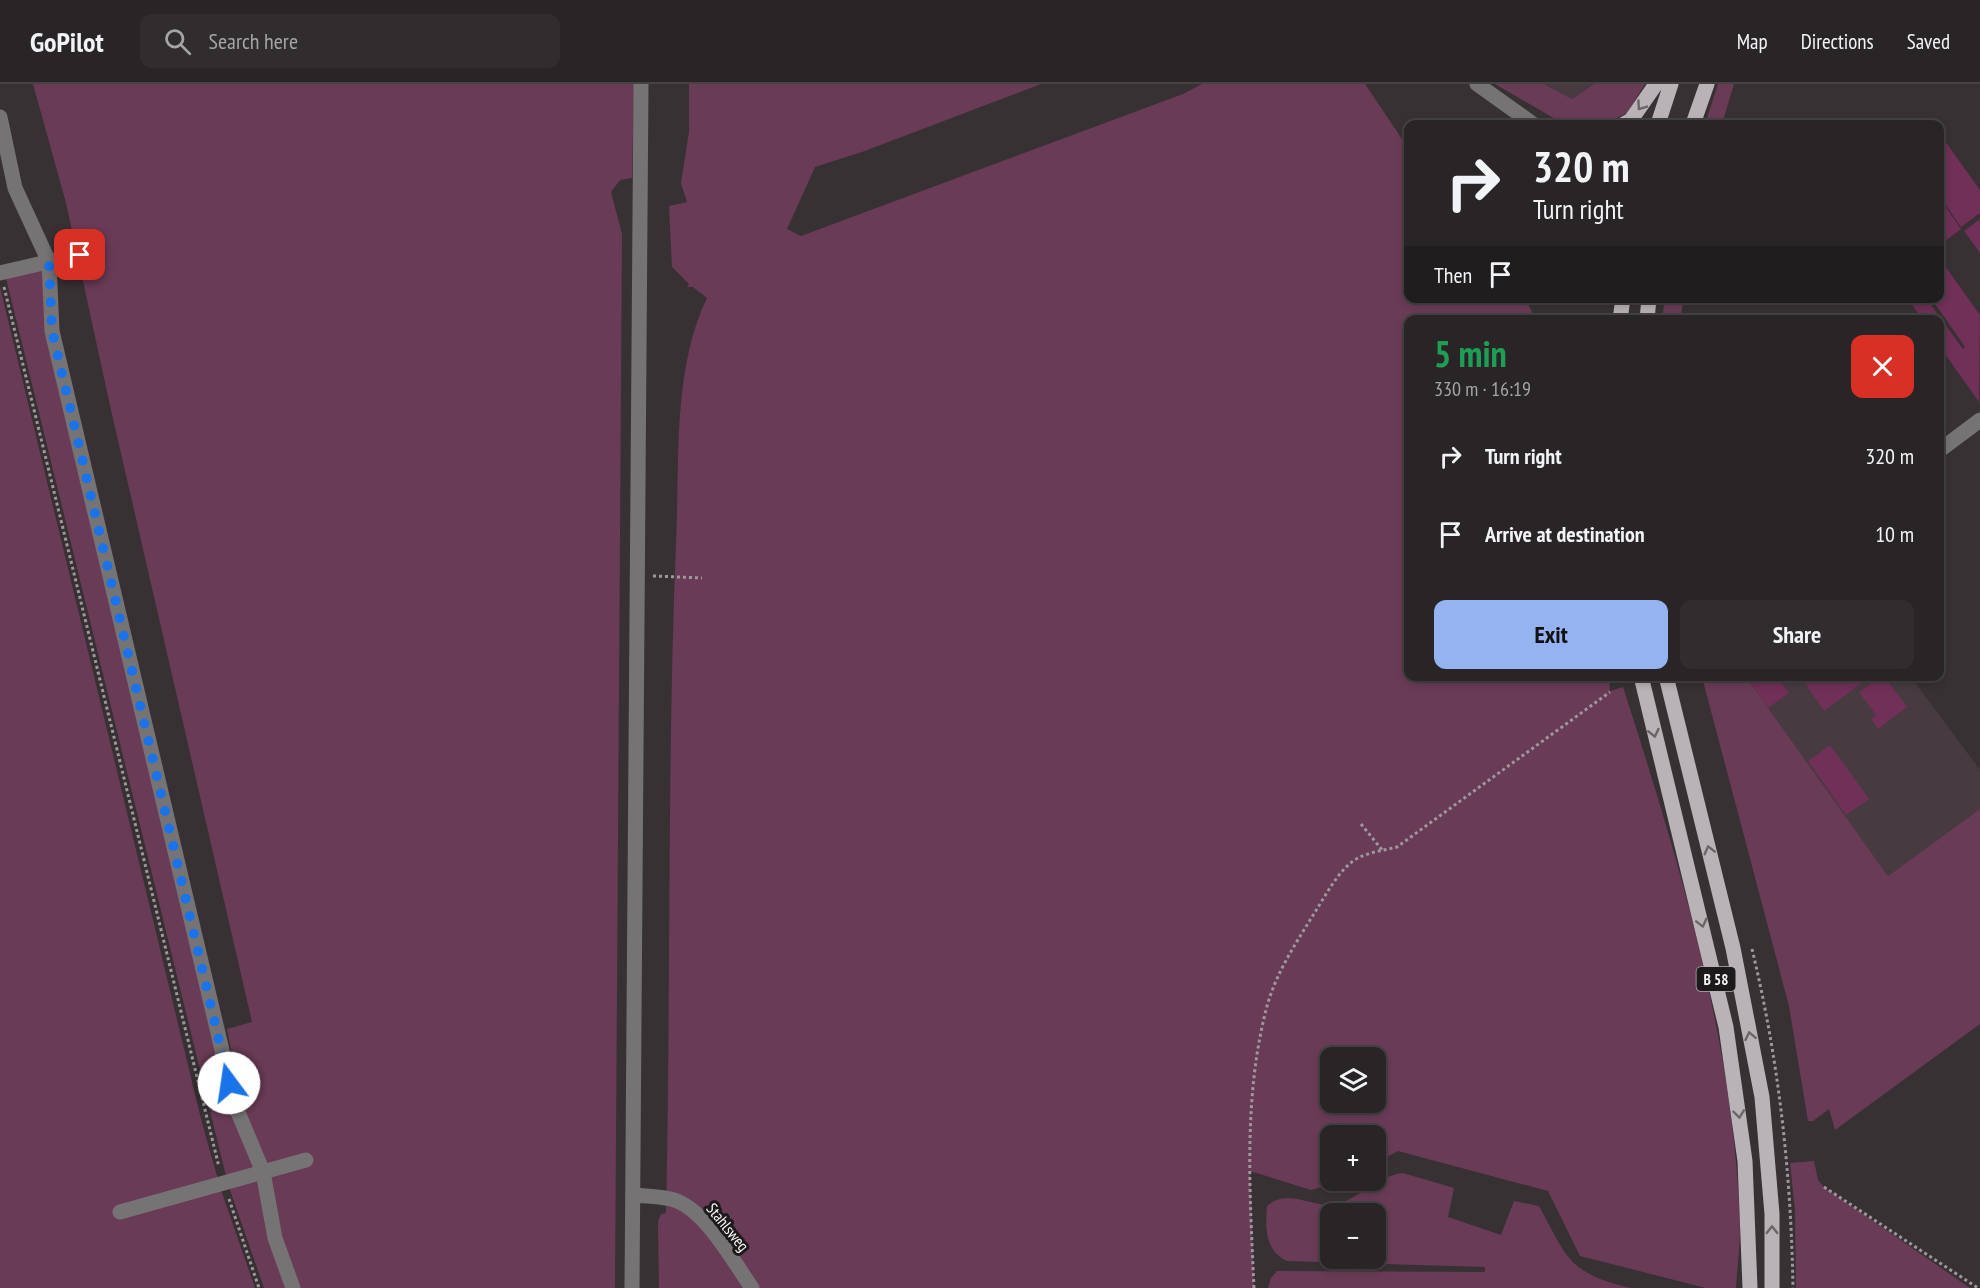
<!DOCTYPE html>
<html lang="en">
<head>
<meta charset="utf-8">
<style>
  body { margin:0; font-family:"PT Sans Narrow",sans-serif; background:#312d2f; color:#f1f3f6; height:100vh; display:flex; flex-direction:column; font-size:22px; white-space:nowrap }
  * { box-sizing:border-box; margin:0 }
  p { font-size:20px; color:#a5a5a7 }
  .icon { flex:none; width:33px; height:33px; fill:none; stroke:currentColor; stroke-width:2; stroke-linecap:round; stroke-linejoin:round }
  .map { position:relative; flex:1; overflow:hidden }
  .panel { position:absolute; left:1404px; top:231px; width:540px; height:366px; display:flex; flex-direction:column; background:#292527; border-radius:12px; box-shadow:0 3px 9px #0003,0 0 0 2px #454244 }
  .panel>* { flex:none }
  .banner { position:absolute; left:1404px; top:36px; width:540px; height:183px; border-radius:12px; box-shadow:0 3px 9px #0003,0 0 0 2px #454244; background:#292527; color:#f1f3f6; overflow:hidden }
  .controls { position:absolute; left:1320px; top:963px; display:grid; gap:12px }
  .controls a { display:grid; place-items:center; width:66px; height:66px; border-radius:12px; background:#292527; box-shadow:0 3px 9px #0003,0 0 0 2px #454244; font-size:30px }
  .pin { position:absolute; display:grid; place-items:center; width:51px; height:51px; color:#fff; margin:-26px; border-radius:12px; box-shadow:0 3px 9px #0006 }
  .me { position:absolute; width:66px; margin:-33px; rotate:346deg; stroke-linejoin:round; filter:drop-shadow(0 0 4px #0008) }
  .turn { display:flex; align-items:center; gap:21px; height:126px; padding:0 30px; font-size:27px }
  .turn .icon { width:78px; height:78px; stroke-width:2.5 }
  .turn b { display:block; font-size:42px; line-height:51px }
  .then { display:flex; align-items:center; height:57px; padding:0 30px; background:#0003; gap:12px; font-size:22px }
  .round { display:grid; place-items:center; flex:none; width:63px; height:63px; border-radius:12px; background:#312d2f }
  .headline { display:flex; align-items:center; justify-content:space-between; height:102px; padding:0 30px }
  h1 { font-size:36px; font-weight:700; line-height:45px; color:#1e9e55 }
  .primary-button { display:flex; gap:12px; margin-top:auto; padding:12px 30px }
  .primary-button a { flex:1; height:69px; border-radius:12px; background:#95b2f1; color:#111; font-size:24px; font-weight:700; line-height:69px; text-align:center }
  .primary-button a+a { background:#312d2f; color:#f1f3f6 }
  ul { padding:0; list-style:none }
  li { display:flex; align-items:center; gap:18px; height:78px; padding:0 30px }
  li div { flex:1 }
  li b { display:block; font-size:22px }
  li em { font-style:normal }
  header { display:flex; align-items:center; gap:36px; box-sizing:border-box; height:84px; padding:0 30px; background:#292527; border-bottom:2px solid #454244 }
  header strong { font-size:28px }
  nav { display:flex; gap:33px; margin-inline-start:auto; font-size:21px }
  .search { width:420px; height:54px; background:#312d2f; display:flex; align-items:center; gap:15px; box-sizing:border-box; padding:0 21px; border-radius:12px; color:#a5a5a7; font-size:22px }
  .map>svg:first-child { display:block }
</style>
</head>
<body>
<header>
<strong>GoPilot</strong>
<div class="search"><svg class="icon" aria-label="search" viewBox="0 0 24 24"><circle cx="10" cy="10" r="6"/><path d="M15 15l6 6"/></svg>Search here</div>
<nav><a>Map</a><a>Directions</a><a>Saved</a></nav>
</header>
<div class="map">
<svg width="1980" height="1204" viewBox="0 0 1980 1204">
  <rect width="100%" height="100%" fill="#373134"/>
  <!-- built -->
  <path fill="#473b41" d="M1544 0H1594L1572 15Z
    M1746 593H1911L1980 686V725L1888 792Z"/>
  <!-- green -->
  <path fill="#6a3b56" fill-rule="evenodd" d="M33 0H634L632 94 620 96 611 108 622 150 615 1204H298L288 1177 265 1081 244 1034 227 945 252 938 111 326 66 119Z
    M689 0H1041L862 68 815 83 787 145 801 152 1183 10 1202 0H1365L1408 64V214L1526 215 1535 235 1408 236V592L1609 593 1610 607 1623 603C1679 777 1735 961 1740 1145 1740 1164 1737 1185 1736 1204H1706L1580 1172 1548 1107 1398 1067 1376 1079V1052H1330V1096L1340 1097 1338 1098 1311 1106 1250 1087 1254 1204H659L658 1137 661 1130 666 1129C671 906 667 682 676 459 680 380 672 286 707 214L693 203H687L689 200 672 183 669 122 687 118 681 99 689 48ZM1330 974H1376V1018H1330Z
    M1495 0H1544L1572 15 1594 0H1645L1627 29 1604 40H1564Z
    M1718 0H1734L1722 40H1705Z
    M47 185 46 202 256 1084 226 1092 6 194Z
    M0 203 202 1039 221 1106 255 1204H0Z
    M1665 215H1684L1680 235H1662Z
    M1702 593H1746L1888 792 1980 725V940L1835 1046 1829 1025 1813 1037H1808L1789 922Z
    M1814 1077 1818 1096 1824 1103 1970 1204H1796L1795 1127 1790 1079Z
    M1403 1089 1454 1104 1448 1133 1501 1151 1514 1117 1539 1122C1568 1175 1568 1189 1631 1204H1268L1271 1194 1277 1187 1485 1188V1183L1287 1177C1265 1167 1265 1143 1267 1122 1285 1105 1310 1121 1330 1121 1355 1120 1375 1092 1403 1089ZM1330 1130H1376V1174H1330Z
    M260 1095 287 1204H264L229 1103Z"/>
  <!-- building -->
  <path fill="#703057" d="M1940 50 1980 106V129L1961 143 1940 113Z
    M1940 115 1961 145 1940 161Z
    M1980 135V169L1964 147Z
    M1940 175 1980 231 1979 318 1940 263V236H1923L1907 214H1926L1963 265 1965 263 1931 214H1940Z
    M1746 592H1777L1789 609 1768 624Z
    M1800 592H1871L1824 627Z
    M1881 592H1884L1907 623 1878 645 1871 635 1876 631 1859 608Z
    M1830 661 1869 715 1846 731 1808 677Z"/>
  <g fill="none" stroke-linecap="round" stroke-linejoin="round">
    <!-- path -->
    <path stroke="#9d989b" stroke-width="3" stroke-dasharray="3 3" stroke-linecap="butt" d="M4 203 219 1083
      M653 492 702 494
      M1361 740 1383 767
      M1752 865C1779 977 1791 1089 1793 1204
      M1824 1103 1978 1204
      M229 1115 259 1204
      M1254 1204C1250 1112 1243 1016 1266 926 1275 890 1296 859 1315 828 1326 811 1337 789 1353 777 1366 768 1382 767 1397 763L1610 608"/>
    <!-- minor -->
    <path stroke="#767375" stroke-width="15" d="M1477 0 1533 40
      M0 33 15 104 49 178 52 247 235 1021 263 1088 275 1154 293 1204
      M0 189 91 168
      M1940 366 1980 336
      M633 1111C645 1112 658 1112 671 1115 704 1123 733 1177 752 1204
      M120 1128 306 1076
      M632 1204 641 0"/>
    <!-- major -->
    <path stroke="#b9b2b6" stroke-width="15" d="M1624 40 1631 36 1656 0
      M1658 40 1671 0
      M1693 40 1707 0
      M1620 236 1623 214
      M1647 236 1649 214
      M1641 592 1726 943 1745 1077 1750 1204
      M1666 592 1733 864 1762 1013 1772 1130V1204"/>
  </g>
  <!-- one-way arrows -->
  <defs><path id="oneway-chevron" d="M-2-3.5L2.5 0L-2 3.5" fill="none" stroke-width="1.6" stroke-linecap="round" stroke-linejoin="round" transform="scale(1.5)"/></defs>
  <g stroke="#6a6668">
    <use href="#oneway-chevron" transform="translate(1641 22) rotate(125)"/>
    <use href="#oneway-chevron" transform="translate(1654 649) rotate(77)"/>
    <use href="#oneway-chevron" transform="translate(1709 766) rotate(-104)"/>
    <use href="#oneway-chevron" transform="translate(1702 839) rotate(76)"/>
    <use href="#oneway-chevron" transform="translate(1750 952) rotate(-101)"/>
    <use href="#oneway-chevron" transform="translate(1739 1030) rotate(83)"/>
    <use href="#oneway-chevron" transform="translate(1772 1146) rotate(-90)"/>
  </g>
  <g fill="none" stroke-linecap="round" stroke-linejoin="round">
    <!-- route -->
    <path stroke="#1a73e8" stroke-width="10" stroke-dasharray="0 18" d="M80 171 49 178 52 247 229 999"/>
  </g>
  <g text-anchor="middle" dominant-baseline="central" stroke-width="6" stroke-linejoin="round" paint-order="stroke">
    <!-- shield labels -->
    <rect fill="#1c1a1b" stroke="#b5b2b4" stroke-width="1.5" x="1696.5" y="883" width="39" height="24" rx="4.5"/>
    <g font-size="15" font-weight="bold" fill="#f7f3f5">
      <text x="1716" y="895">B 58</text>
    </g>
    <!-- street labels -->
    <g font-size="16" fill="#f7f3f5" stroke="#1c1a1b">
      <text transform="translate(728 1143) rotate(51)">Stahlsweg</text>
    </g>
  </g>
</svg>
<div class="controls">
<a><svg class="icon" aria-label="layers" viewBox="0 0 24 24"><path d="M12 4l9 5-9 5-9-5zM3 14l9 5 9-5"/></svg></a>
<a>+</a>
<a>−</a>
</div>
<div class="pin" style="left:80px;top:171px;background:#d93025"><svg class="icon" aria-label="arrive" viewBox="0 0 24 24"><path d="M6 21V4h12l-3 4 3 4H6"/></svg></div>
<svg class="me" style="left:229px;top:999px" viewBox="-20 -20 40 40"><circle r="19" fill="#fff"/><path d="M0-13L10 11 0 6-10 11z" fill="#1a73e8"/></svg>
<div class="banner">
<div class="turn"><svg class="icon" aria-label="right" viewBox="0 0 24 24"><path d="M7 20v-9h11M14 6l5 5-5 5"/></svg><div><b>320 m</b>Turn right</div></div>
<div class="then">Then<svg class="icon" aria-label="arrive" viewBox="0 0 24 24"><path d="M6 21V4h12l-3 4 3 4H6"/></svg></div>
</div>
<section class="panel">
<div class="headline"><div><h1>5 min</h1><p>330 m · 16:19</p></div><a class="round" style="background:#d93025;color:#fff"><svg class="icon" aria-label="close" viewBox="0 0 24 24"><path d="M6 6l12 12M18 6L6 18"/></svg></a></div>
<ul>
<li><svg class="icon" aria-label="right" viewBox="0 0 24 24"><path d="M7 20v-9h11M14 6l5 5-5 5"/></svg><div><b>Turn right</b></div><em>320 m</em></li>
<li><svg class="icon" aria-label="arrive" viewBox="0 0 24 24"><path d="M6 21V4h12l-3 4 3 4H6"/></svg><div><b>Arrive at destination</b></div><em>10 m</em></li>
</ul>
<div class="primary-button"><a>Exit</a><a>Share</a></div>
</section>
</div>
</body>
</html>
